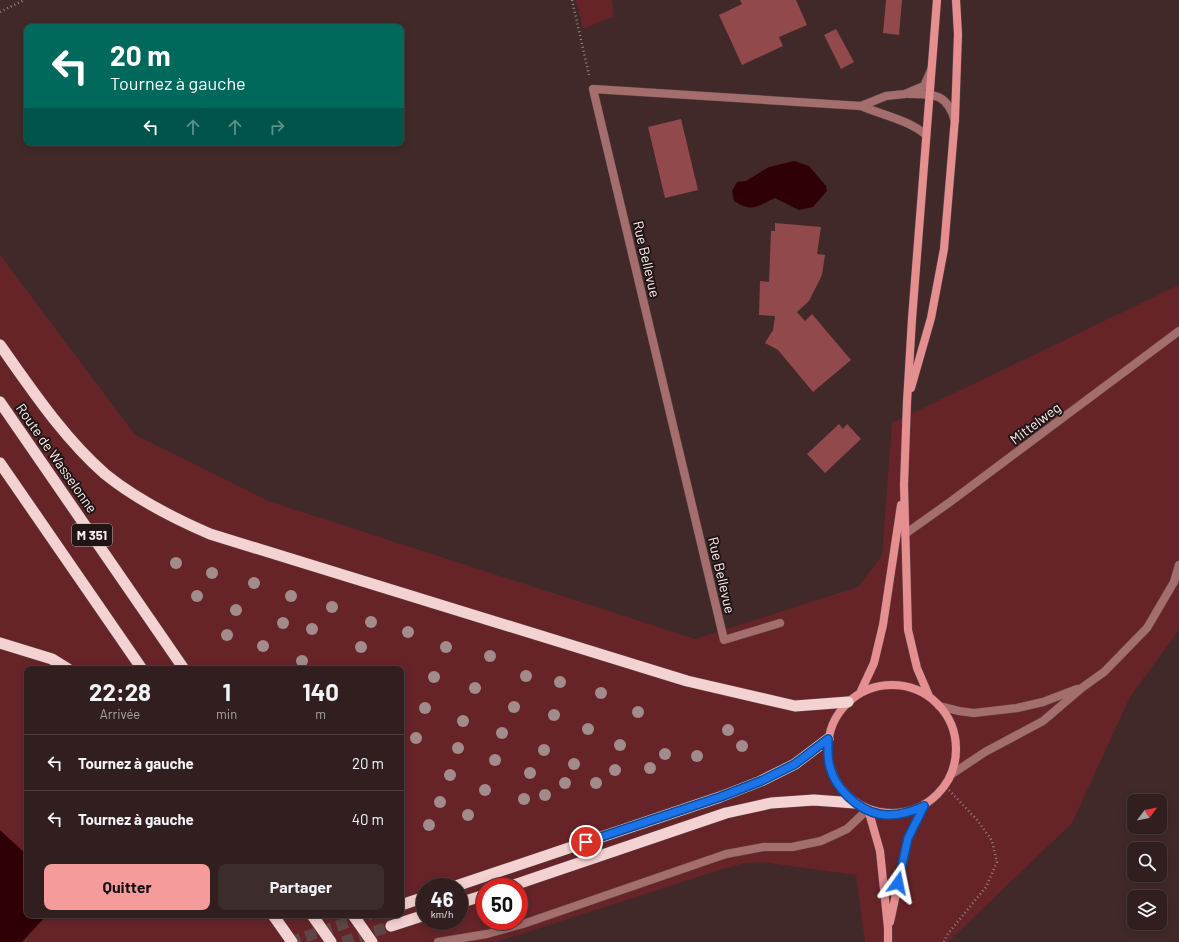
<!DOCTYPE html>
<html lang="fr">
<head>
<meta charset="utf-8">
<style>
  body { margin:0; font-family:Barlow,sans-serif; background:#3d2c2c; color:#f1f3f6; height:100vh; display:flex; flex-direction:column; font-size:15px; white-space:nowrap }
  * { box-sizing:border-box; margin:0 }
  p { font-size:13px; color:#a8a2a4 }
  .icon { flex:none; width:22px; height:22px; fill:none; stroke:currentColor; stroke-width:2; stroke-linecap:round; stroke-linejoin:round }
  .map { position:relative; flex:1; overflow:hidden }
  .details { position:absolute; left:24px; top:666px; width:380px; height:252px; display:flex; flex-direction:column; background:#311f1f; border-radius:8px; box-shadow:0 2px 10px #0003,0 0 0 1px #4c3d3d }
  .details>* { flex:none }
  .banner { position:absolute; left:24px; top:24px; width:380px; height:122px; border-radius:8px; box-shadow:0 2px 10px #0003,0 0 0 1px #4c3d3d; background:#00695c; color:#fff; overflow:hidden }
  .needle { width:26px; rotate:58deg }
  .controls { position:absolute; left:1127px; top:794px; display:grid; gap:8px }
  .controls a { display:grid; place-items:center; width:40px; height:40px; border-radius:8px; background:#311f1f; box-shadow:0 2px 10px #0003,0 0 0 1px #4c3d3d; font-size:20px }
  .speed { position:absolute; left:416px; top:878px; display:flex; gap:8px; font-size:20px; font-weight:700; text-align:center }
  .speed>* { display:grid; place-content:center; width:52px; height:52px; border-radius:50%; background:#311f1f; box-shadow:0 2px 10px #0003,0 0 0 1px #4c3d3d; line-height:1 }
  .speed small { font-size:10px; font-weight:400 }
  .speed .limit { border:6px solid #d22; background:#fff; color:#111 }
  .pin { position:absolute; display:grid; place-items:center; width:34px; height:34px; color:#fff; margin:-17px; border:2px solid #fff; border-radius:50%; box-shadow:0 1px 4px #0007 }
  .me { position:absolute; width:44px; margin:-22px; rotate:12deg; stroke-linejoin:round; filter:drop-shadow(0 0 3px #0008) }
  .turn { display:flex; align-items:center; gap:14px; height:84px; padding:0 20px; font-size:18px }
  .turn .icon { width:52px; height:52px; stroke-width:2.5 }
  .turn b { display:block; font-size:28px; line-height:34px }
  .lanes { display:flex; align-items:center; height:38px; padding:0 20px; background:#0003; justify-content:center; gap:20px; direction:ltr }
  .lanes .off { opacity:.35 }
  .eta { display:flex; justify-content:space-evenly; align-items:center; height:68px; text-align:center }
  .eta b { font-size:24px; font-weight:700; line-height:28px }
  .primary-button { display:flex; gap:8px; margin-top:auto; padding:8px 20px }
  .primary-button a { flex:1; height:46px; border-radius:8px; background:#f59b9c; color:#111; font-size:16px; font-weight:700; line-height:46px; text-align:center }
  .primary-button a+a { background:#3d2c2c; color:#f1f3f6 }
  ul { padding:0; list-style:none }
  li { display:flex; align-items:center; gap:12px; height:56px; padding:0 20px; border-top:1px solid #4c3d3d }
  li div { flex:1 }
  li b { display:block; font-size:15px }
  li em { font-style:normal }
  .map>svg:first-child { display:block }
</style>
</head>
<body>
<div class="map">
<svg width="1179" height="942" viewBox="0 0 1179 942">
  <rect width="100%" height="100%" fill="#412929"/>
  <!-- green -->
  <path fill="#662429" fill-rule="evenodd" d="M576 0H612L614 16 583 29Z
    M0 255 135 435 271 502 695 639 858 587 882 556 892 423 1179 285V630L1130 697 1072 823 948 942H865L856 875 762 862 744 863 719 870 496 942H0ZM27 669H401V915H27ZM425 887H459V921H425ZM485 887H519V921H485Z"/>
  <!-- water -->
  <path fill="#2f0006" d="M794 161 809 166 826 186 827 191 813 207 799 210 775 198C758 206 752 213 734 201L732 191 737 182 746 181 769 167Z
    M0 830 27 855V915H47L22 942H0Z"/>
  <!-- building -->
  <path fill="#91494c" d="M740 0H796L807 25 779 37 783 46 742 65 719 15 742 4Z
    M886 0H902L899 35 883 33Z
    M836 29 854 62 841 69 824 35Z
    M681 119 698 190 665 198 648 127Z
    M775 223 821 227 817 254 825 255 822 275 809 301 797 312 805 321 812 314 851 360 813 392 778 350 765 343 773 330 775 316 759 315 760 281 769 282 771 231H775Z
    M839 424 843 429 847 424 861 439 825 473 807 454Z"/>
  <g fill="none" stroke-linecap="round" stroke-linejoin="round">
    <!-- trunk-tunnel -->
    <path stroke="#5d4646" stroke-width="11" stroke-dasharray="11 5.5" stroke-linecap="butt" d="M290 942 370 915
      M343 942 391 926"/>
    <!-- service casing -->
    <g stroke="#5f4848" stroke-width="9">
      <path id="service" d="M905 534 950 502 1179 331
        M438 942 487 934 523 924 726 854 764 847H792L821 841 847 829 868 809"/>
    </g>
    <!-- minor casing -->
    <g stroke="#5f4848" stroke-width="9">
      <path id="minor" d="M909 94C934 94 947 93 955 121
        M926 135C909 120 882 115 861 106L886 96 905 94 924 86 931 70
        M780 623 724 640 593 89 861 106
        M939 706 959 711 974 713 1017 708 1043 702 1077 689
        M952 774 985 752 1043 721 1083 687 1104 672 1147 628 1174 582 1179 565"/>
    </g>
    <!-- secondary casing -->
    <g stroke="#5f4848" stroke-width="9">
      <path id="secondary" d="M911 388 931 318 944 249 955 118 958 34 956 0
        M828 749a64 64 0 1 1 128 0a64 64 0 1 1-128 0Z
        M860 693 874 663 883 625 901 505
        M929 696 917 668 908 630 904 485 907 402 912 319 937 0
        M868 809 880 851 888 928V942
        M890 922 908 838 924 805"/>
    </g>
    <!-- trunk casing -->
    <g stroke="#5f4848" stroke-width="12">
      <path id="trunk" d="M0 345C32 390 63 437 105 474 137 500 173 518 210 534L687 681 795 706 848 702
        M0 402 184 669
        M0 463 142 669
        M0 643 52 659 68 669
        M453 887 720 797 761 781 795 764 828 739
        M508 887 726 813 771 803 814 800 855 803
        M459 903 485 895
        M401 905 425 897
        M273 915 292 942
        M312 915 331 942
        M353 915 372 942
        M391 926 425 915"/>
    </g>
    <!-- path -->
    <path stroke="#978282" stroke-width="2.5" stroke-dasharray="1 3" stroke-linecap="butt" d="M572 0 589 75
      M0 12 24 0
      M944 942 947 935 986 887 997 862 992 841 978 821 948 789"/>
    <!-- service -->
    <use href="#service" stroke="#a46d6e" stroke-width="8"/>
    <!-- minor -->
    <use href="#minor" stroke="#a46d6e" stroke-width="8"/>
    <!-- secondary -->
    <use href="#secondary" stroke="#e68f90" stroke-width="8"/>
    <!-- trunk -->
    <use href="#trunk" stroke="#f4d2d2" stroke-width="11"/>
  </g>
  <!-- trees -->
  <g fill="#a28b8b">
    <circle cx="176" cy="563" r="6"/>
    <circle cx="212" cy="573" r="6"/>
    <circle cx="254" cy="583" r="6"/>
    <circle cx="197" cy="596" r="6"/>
    <circle cx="291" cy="596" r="6"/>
    <circle cx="332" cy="607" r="6"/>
    <circle cx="236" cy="610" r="6"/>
    <circle cx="371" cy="622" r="6"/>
    <circle cx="283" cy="623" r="6"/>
    <circle cx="312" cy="629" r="6"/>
    <circle cx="408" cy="632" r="6"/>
    <circle cx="227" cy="635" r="6"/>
    <circle cx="263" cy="646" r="6"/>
    <circle cx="361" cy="647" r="6"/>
    <circle cx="446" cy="647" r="6"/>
    <circle cx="490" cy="656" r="6"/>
    <circle cx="302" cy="661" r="6"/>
    <circle cx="526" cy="676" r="6"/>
    <circle cx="434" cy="677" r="6"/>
    <circle cx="560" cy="682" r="6"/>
    <circle cx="475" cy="688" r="6"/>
    <circle cx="601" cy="693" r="6"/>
    <circle cx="514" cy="707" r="6"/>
    <circle cx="425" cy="708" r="6"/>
    <circle cx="638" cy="712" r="6"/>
    <circle cx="554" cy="715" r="6"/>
    <circle cx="463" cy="721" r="6"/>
    <circle cx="588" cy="729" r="6"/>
    <circle cx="728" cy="730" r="6"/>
    <circle cx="502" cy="733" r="6"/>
    <circle cx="416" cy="738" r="6"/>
    <circle cx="620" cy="745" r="6"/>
    <circle cx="742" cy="746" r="6"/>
    <circle cx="458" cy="748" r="6"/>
    <circle cx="544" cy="750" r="6"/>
    <circle cx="665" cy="754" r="6"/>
    <circle cx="697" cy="756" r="6"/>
    <circle cx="495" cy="760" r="6"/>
    <circle cx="574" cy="764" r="6"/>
    <circle cx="650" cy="768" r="6"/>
    <circle cx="615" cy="770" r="6"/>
    <circle cx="530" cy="773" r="6"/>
    <circle cx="450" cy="775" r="6"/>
    <circle cx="565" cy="783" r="6"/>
    <circle cx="596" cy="783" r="6"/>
    <circle cx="485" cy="790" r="6"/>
    <circle cx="545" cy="795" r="6"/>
    <circle cx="524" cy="799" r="6"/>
    <circle cx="440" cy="802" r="6"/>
    <circle cx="468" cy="815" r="6"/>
    <circle cx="429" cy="825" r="6"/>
  </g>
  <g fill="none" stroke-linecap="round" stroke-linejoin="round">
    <!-- route casing -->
    <g stroke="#114b97" stroke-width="10">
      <path id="route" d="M586 842 720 797 761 781 795 764 828 739C828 748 827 758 830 767 835 788 858 810 879 814 894 817 911 812 924 806L908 838 898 883"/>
    </g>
    <!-- route -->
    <use href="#route" stroke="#1a73e8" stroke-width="7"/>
  </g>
  <g text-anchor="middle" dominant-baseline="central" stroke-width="4" stroke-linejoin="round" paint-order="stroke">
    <!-- shield labels -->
    <rect fill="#201515" stroke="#bbacac" stroke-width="1" x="72" y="524" width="40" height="22" rx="3"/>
    <g font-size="13" font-weight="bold" fill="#feeded">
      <text x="92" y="535">M 351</text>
    </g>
    <!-- street labels -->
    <g font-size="14" fill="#feeded" stroke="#201515">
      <text transform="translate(647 259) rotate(77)">Rue Bellevue</text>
      <text transform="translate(1035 423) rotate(-37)">Mittelweg</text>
      <text transform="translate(57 458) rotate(55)">Route de Wasselonne</text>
      <text transform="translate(722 575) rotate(77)">Rue Bellevue</text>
    </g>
  </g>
</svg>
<div class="controls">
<a><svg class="needle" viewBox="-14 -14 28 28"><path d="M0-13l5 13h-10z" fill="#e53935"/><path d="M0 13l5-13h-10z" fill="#a8a2a4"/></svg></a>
<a><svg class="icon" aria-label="search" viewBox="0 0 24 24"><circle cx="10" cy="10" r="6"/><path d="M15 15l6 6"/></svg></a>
<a><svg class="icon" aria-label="layers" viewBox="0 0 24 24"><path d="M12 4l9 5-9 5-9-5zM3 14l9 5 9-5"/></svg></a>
</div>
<div class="speed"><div>46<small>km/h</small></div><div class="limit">50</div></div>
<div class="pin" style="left:586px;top:842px;background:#d93025"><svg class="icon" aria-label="arrive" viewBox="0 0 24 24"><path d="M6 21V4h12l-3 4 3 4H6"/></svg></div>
<svg class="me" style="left:898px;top:883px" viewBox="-20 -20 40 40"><path d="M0-17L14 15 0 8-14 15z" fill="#1a73e8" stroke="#fff" stroke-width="4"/></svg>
<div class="banner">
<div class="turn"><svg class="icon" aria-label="left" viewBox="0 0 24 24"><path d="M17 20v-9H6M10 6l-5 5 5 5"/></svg><div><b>20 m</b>Tournez à gauche</div></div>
<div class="lanes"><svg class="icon" aria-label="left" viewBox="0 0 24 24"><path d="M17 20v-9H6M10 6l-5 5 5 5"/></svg><svg class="icon off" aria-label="ahead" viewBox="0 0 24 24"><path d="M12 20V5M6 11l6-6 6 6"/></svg><svg class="icon off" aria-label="ahead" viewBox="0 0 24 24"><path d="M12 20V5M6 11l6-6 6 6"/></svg><svg class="icon off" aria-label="right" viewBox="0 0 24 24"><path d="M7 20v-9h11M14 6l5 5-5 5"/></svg></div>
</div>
<section class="details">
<div class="eta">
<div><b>22:28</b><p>Arrivée</p></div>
<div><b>1</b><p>min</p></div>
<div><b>140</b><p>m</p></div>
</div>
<ul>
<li><svg class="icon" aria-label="left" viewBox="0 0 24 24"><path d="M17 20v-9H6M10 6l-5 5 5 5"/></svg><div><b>Tournez à gauche</b></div><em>20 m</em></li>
<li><svg class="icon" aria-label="left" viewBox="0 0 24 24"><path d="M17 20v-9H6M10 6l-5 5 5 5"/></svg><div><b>Tournez à gauche</b></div><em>40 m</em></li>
</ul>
<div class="primary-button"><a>Quitter</a><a>Partager</a></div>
</section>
</div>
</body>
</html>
